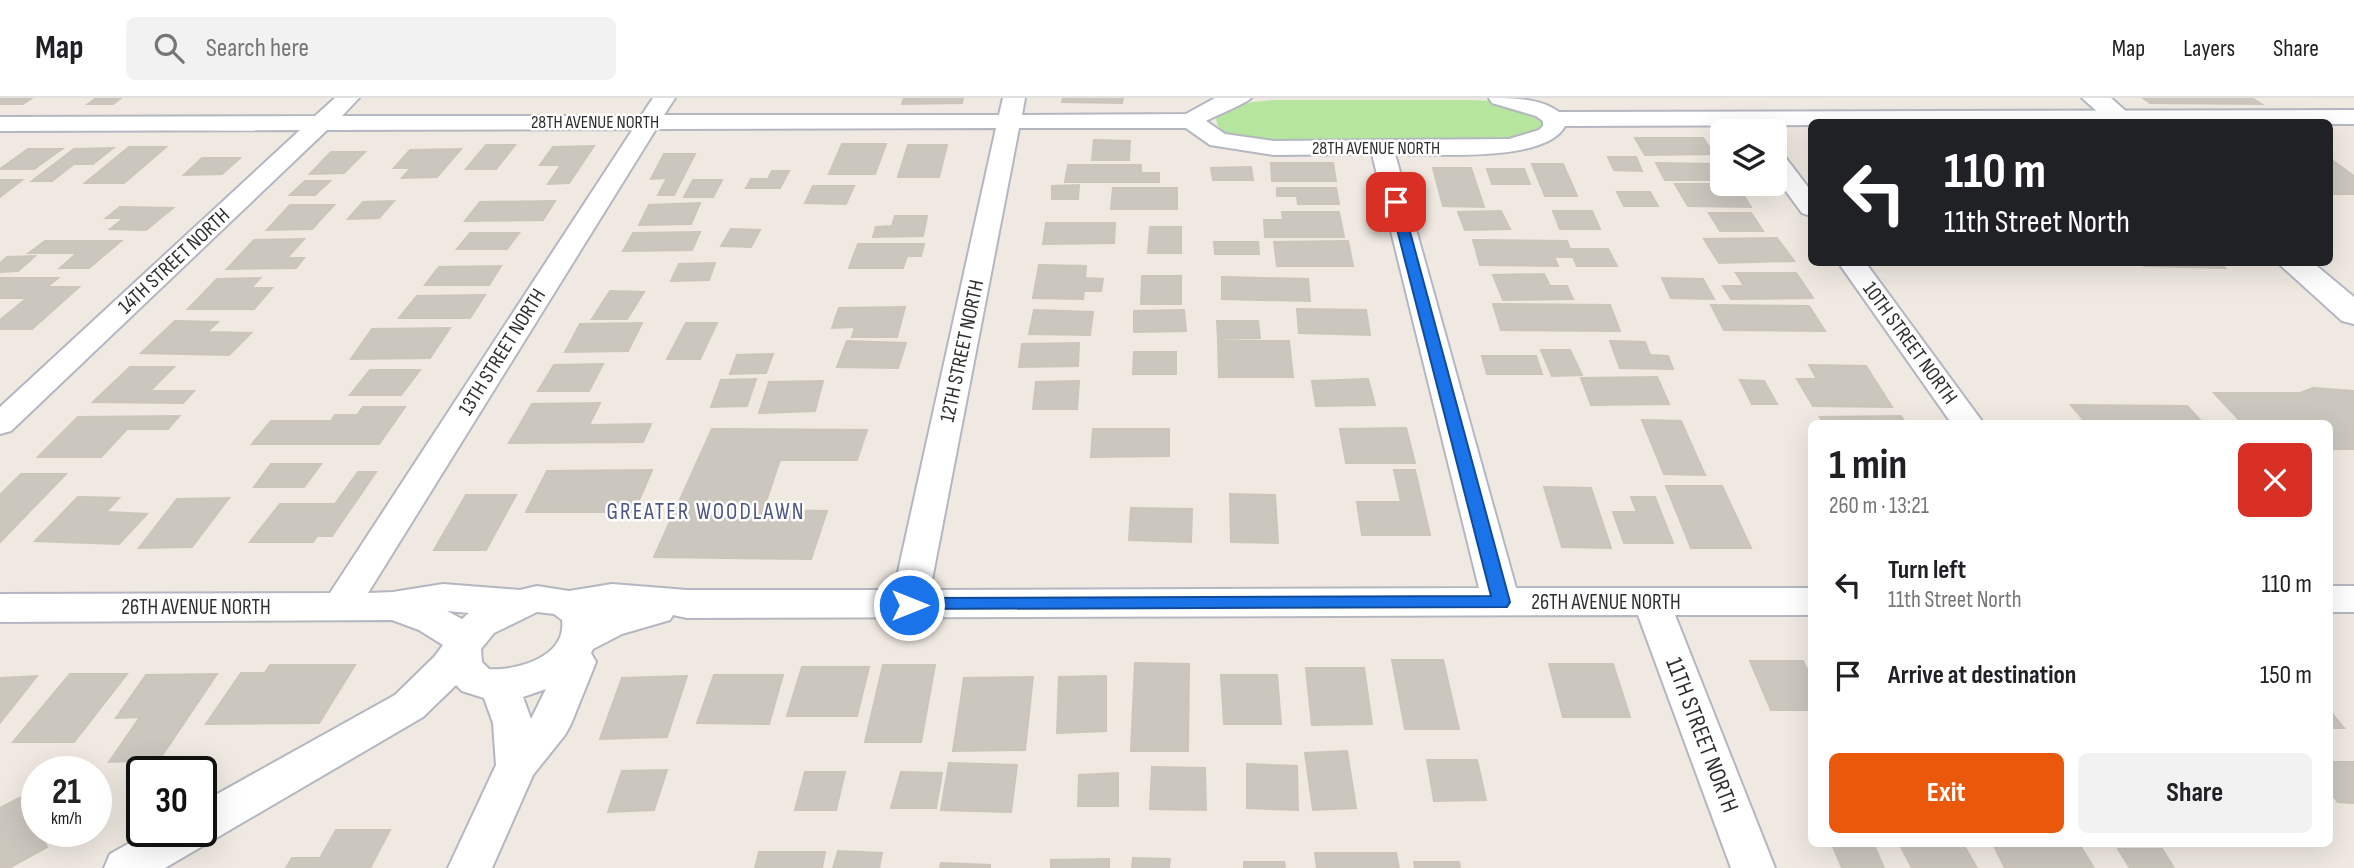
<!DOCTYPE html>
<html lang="en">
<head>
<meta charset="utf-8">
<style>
  body { margin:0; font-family:"Sofia Sans Condensed",sans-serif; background:#f2f2f2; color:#202124; height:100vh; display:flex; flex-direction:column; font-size:26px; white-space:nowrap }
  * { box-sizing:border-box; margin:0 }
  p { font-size:23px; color:#757577 }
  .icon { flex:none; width:38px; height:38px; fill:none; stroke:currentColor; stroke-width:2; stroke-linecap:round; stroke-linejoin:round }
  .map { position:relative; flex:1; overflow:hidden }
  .details { position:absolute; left:1808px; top:322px; width:525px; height:427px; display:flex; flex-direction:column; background:#fff; border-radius:10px; box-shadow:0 7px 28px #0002 }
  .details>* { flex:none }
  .guide { position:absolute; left:1808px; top:21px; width:525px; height:147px; border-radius:10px; box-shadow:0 7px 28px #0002; background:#202124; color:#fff; overflow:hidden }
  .controls { position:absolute; left:1710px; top:21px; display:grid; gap:14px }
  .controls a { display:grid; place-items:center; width:77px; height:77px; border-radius:10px; background:#fff; box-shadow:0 7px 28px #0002; font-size:35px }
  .speed { position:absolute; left:21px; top:658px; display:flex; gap:14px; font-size:35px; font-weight:700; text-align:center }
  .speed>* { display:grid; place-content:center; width:91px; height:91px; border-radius:50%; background:#fff; box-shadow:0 7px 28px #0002; line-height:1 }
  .speed small { font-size:18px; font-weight:400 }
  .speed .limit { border:4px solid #111; border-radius:10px; background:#fff; color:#111 }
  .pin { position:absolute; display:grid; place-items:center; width:60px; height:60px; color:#fff; margin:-30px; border-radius:14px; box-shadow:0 4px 10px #0006 }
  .me { position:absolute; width:77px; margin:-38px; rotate:90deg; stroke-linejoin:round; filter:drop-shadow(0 0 5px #0008) }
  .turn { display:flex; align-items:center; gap:24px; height:147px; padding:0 21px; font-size:32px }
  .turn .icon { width:91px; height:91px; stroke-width:2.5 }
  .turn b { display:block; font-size:49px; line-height:60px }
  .round { display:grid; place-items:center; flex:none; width:74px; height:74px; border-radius:10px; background:#f2f2f2 }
  .headline { display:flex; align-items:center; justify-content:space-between; height:119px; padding:0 21px }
  h1 { font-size:42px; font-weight:700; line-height:52px }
  .cta { display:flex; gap:14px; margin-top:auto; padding:14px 21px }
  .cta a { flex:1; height:80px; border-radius:10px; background:#ea580c; color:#fff; font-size:28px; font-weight:700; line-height:80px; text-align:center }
  .cta a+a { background:#f2f2f2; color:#202124 }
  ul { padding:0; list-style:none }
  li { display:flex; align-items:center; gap:21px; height:91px; padding:0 21px }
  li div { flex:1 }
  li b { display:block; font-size:26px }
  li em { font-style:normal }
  header { display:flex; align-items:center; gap:42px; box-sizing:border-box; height:98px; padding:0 35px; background:#fff; border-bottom:2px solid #e0e0e0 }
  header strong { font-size:33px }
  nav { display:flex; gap:38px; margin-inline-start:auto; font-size:24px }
  .search { width:490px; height:63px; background:#f2f2f2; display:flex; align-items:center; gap:18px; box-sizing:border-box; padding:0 24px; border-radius:10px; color:#757577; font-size:26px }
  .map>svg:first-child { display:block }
</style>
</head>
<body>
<header>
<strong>Map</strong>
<div class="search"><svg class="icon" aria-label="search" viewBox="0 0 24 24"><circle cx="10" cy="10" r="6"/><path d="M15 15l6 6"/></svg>Search here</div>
<nav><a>Map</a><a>Layers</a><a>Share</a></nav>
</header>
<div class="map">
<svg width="2354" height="770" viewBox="0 0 2354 770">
  <rect width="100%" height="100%" fill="#efe9e1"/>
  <!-- green -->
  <path fill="#b6e59e" d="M1276 2H1471L1492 3 1539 18 1542 25 1540 31 1514 41 1492 44H1277L1236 38 1222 33 1217 26 1216 19C1232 4 1256 4 1276 2Z"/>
  <!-- building -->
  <path fill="#cbc7bf" stroke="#cbc5ba" stroke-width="2" d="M0 0H32L23 6H0Z
    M96 0H121L113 6H88Z
    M904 0H963L962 5 902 6Z
    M1063 0H1123L1122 5 1062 4Z
    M2143 0H2252L2261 6 2150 5Z
    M1635 40H1703L1714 56 1645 57Z
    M1094 42 1130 43 1129 62H1092Z
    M842 46H886L875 76H829Z
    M486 47H515L496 71H466Z
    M908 47H947L939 79H898Z
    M594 48 569 85 548 86 561 67H540L553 49Z
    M129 49H166L124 85H85Z
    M113 50 93 66H74L52 83H32L74 51Z
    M28 51H62L34 71H0Z
    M461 51 437 79 402 80 411 70H394L410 52Z
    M331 54H365L344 75 310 76Z
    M664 56H695L674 97H658L667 80 651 81Z
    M1608 59H1636L1642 73 1614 72Z
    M202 60H240L222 76 184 77Z
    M2329 60 2354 78V96H2329Z
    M1271 65H1333L1336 83H1272Z
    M1656 65 1716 66 1722 75V82H1665Z
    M1532 66H1563L1577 98H1545Z
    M1068 67H1141V75H1159V84H1065Z
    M1251 69 1253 82H1213L1211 70Z
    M1433 70H1471L1484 109 1443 108Z
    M1487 71H1524L1530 86H1492Z
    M772 73H789L780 90H746L751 81H768Z
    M0 82H22L0 99Z
    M693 82H722L713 99H684Z
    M305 83H330L315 97H290Z
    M1675 86H1736L1751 109 1688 108Z
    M1079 87 1078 101H1052V88Z
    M813 88H854L846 106 805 105Z
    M1113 90H1177V111H1111Z
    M1277 90H1336L1339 106H1298L1297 98H1277Z
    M1617 94H1650L1658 108H1624Z
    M394 103 379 120 348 121 363 104Z
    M555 103 543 122 465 123 480 104Z
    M700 105 691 126 639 127 649 107Z
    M290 107H334L312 131 267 132Z
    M120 109 173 110 146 132 110 131 124 120H106Z
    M1501 113 1510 131 1465 132 1458 114Z
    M1553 113H1592L1600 131H1560Z
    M1282 114H1339L1344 139H1265L1264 122H1283Z
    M1709 115H1751L1763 133H1720Z
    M895 118H927L923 138 873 139 876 129 892 128Z
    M1046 125H1115L1114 145 1043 146Z
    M1150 129H1181V155H1148Z
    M731 131 760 132 751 149 721 148Z
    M700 134 692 152 623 153 633 135Z
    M470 135H519L507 151H457Z
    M1777 140 1794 163 1719 165 1704 141Z
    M304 141 287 160H304L296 170 227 171 254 142Z
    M1473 142 1567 143 1570 151H1608L1617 168H1577L1573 159H1554L1558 168 1480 167Z
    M45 143H121L89 170H60L77 155H29Z
    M1348 143 1353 168H1277L1274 144Z
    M1214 144H1258L1259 156H1215Z
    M858 146H924L921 158H907L903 170H849Z
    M35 158 18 173 0 174V165L7 159Z
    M2141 164H2219L2225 170 2144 168Z
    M715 165 709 182 671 183 679 166Z
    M1039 167 1086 168 1085 180 1103 181 1101 193H1084L1083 201 1033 200Z
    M501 168 489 187H425L439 169Z
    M1736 175H1796L1813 200 1731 201 1723 188H1744Z
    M1544 176 1550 188H1567L1573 201 1503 202 1493 177Z
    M1142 178H1181V206H1141Z
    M1222 179 1308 181 1310 203 1222 201Z
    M0 180H58L47 189H79L32 231H0V222L27 200H0Z
    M260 180 251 190H272L254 211H188L217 181Z
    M1662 180 1703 181 1714 201 1671 200Z
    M610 193 644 194 627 221H592Z
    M485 197 470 220H399L417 198Z
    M1493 206 1610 207 1620 233 1501 232Z
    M1711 207 1809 208 1825 233 1724 232Z
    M905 209 897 239H852L855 229 832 230 839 210Z
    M1297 211 1366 212 1370 237 1299 235Z
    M1034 212 1093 214 1090 237 1029 236Z
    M1184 212 1186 233 1134 234V213Z
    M175 223 218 224 207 234 251 235 229 257 141 255Z
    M1217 223H1258L1260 240 1218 241Z
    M642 225 628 253 565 254 580 226Z
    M686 225H717L700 261H667Z
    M450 230 430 260 351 261 372 231Z
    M847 243 906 245 898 270 837 269Z
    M1218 243H1289L1293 279H1219Z
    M1610 243 1645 244 1650 257 1668 258 1673 271 1620 270Z
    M1079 245 1078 268 1019 269 1022 246Z
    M1541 252H1570L1582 277 1552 278Z
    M1134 254H1176V276H1133Z
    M773 256 766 275 730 276 737 257Z
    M1482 258H1536L1542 276H1487Z
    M603 266 589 293H538L554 267Z
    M1809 267 1866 268 1892 309 1813 308 1797 281H1817Z
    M130 269H174L150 293H194L183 305 93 304Z
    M370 272H420L401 297H350Z
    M1657 279 1669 306 1591 307 1581 280Z
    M756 281 747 308 711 309 721 282Z
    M1368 281 1375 307 1316 308 1312 283Z
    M1740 282 1764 283 1777 306H1752Z
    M823 283 815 313 759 315 769 284Z
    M1079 283 1077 311H1033L1036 284Z
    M2313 290 2354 293V351H2329V326H2243L2214 295H2300Z
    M600 305 589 327 651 326 643 344 509 345 532 306Z
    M2071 307 2187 308 2204 326H2087Z
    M363 309H405L379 346H252L271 323H331L335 317H357Z
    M179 318 168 331H127L101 359H38L78 319Z
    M1901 318 1906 326H1824L1820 319Z
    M1642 322 1681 323 1705 377 1664 376Z
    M1406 330 1415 365H1346L1340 331Z
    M712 331 867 332 857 362H780L763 412 827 413 811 461 654 459Z
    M1093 331H1169V358L1091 359Z
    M271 366H321L304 389H254Z
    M652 372 634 414H526L547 373Z
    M1394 372H1415L1430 437H1362L1357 404H1401Z
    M358 374H376L332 438H317L313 444H250L280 406H335Z
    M21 376H66L0 444V397Z
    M1666 388H1722L1751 450H1691Z
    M1544 389 1591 390 1611 450 1562 449Z
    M1230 396 1275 397 1278 445 1231 444Z
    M466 397H516L486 452H434Z
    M78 399 119 400 106 414 147 416 119 446 35 443Z
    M1631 399H1655L1673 445H1624L1613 414H1637Z
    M229 400 192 449 139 450 177 401Z
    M1131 410 1192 411 1191 444 1129 442Z
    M1392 562H1443L1459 631H1405Z
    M1750 563H1803L1811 579V612H1771Z
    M1135 565 1189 566 1188 653H1131Z
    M1549 566H1613L1630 619H1563Z
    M270 567H355L319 625 206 626 241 575H265Z
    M883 567H935L921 644H865Z
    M802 569H869L857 618H787Z
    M1306 570H1364L1372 626 1312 627Z
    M70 576H127L74 644H13Z
    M217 576 159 662 109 664 140 619 116 620 146 577Z
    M714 577H783L769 626 697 625Z
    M1221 577H1277L1281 626H1224Z
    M37 578 0 625V580Z
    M687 578 667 639 600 641 622 580Z
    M1106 578V633L1057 635 1059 579Z
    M1033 579 1025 652 953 653 964 580Z
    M2329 612 2344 630H2329Z
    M1347 653 1356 710 1313 712 1305 655Z
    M1427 662H1477L1486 702 1434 703Z
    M2329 664H2354V705L2338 704 2329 693Z
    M949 665 1017 667 1011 714 941 712Z
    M1247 666 1297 668 1298 712 1247 710Z
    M1152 669 1205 670 1206 712 1150 711Z
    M667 672 654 712 608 714 622 673Z
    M805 674H845L836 712H795Z
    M901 674 942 675 936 710H891Z
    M1118 675V708H1078L1079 677Z
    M23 698 37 727V733H40L47 749 9 770H0V710Z
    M336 732H390L370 770H286L292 760H320Z
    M1832 746 1874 747 1884 770H1842Z
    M1963 746 1977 770H1912L1900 747Z
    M1993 746H2079L2094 770H2005Z
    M2118 751H2162L2174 770H2130Z
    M838 753 882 755 879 770H833Z
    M759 754H825L822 770H755Z
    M1315 755H1396L1399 770H1317Z
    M1133 760 1170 761 1169 770H1132Z
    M1109 761V770H1051V762Z
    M1244 764H1284L1285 770H1244Z
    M1414 764H1459L1460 770H1415Z
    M941 765 990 767V770H940Z"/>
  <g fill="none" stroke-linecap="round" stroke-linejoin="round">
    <!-- minor casing -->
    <g stroke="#b4b7c1" stroke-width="4">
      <path id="minor" d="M335 0H359L342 18H641L653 0H675L664 17H999L1003 0H1025L1022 17 1186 16 1215 0H1251C1247 5 1217 17 1206 23L1225 36 1274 43 1509 41 1539 32 1543 28V23L1536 18 1492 5 1489 0C1513 0 1540 0 1559 14L2354 12V26L1811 24V27L1565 28C1546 65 1434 56 1395 56L1516 490H1811V517H1675L1775 770H1731L1638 517 687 520 673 517 670 522 622 536 593 551 591 555 596 564 571 626 565 637 533 677 492 770H448L496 667 493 625 484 600 462 593 456 587 423 619 165 770H104L110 756 151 733H201V705L395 597 434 559 443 547 419 532 392 522 0 524V496L330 495 633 31 327 32 11 333 0 336V309L300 32 0 33V19L315 18ZM996 30 894 492H687L612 486 569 493 537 488 520 492 443 486 393 494 368 495 656 31ZM1019 30H1186L1210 47 1274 57 1372 56 1479 490 930 492ZM447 513 469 515 462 521ZM537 514 554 516 562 522C567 559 517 573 489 571L482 564 481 551 494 535ZM546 591 531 621 523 599Z
        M1774 53 1782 55 1811 93V118L1802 115 1774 77Z
        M1838 164H1865L1984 326H1952Z
        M2329 488H2354V514H2329Z"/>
    </g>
    <!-- secondary casing -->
    <g stroke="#b4b7c1" stroke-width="4">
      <path id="secondary" d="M2082 0H2111L2138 24H2109Z
        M2277 164H2312L2354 199V226L2342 223Z"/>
    </g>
    <!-- minor -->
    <use href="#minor" fill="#fff" fill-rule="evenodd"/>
    <!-- secondary -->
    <use href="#secondary" fill="#fff" fill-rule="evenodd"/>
  </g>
  <!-- route -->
  <path fill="#1a73e8" stroke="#114b97" stroke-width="2" d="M1396 100 1402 104 1510 504 1507 509 903 511 900 507 903 502 909 500 1491 498 1390 104Z"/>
  <g text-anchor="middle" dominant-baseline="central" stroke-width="5" stroke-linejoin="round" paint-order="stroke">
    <!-- far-street labels -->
    <g font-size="18" fill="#2e2e2e" stroke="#fff">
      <text x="595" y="24">28TH AVENUE NORTH</text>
      <text x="1376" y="50">28TH AVENUE NORTH</text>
    </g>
    <!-- street labels -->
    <g font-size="21" fill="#2e2e2e" stroke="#fff">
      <text transform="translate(174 163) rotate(-43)">14TH STREET NORTH</text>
      <text transform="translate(1910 245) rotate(54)">10TH STREET NORTH</text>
      <text transform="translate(962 253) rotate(-78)">12TH STREET NORTH</text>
      <text transform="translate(502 254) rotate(-58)">13TH STREET NORTH</text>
      <text x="1606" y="504">26TH AVENUE NORTH</text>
      <text x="196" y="509">26TH AVENUE NORTH</text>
    </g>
    <!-- neighbourhood labels -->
    <g font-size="23" letter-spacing="2" fill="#4d5680" stroke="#fff">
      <text x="706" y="414">GREATER WOODLAWN</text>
    </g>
    <!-- near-street labels -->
    <g font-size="24" fill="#2e2e2e" stroke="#fff">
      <text transform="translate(1702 637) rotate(69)">11TH STREET NORTH</text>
    </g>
  </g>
</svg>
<div class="controls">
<a><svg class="icon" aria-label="layers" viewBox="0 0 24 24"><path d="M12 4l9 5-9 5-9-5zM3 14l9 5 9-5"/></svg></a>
</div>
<div class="speed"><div>21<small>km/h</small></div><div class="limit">30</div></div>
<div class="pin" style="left:1396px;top:104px;background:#d93025"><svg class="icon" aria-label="arrive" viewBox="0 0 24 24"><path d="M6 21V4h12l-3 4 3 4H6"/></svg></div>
<svg class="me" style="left:909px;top:507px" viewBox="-20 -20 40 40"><circle r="17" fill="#1a73e8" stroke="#fff" stroke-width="3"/><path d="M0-11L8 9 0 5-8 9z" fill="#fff"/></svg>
<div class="guide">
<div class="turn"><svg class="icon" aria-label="left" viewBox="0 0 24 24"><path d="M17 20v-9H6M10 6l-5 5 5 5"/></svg><div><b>110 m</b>11th Street North</div></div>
</div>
<section class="details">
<div class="headline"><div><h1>1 min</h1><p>260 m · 13:21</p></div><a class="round" style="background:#d93025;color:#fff"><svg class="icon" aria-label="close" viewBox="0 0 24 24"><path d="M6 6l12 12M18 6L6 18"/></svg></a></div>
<ul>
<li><svg class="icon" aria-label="left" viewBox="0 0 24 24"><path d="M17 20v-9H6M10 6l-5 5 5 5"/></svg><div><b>Turn left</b><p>11th Street North</p></div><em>110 m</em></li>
<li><svg class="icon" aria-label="arrive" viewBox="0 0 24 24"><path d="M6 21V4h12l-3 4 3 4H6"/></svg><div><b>Arrive at destination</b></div><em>150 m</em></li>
</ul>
<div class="cta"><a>Exit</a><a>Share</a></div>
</section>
</div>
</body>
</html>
